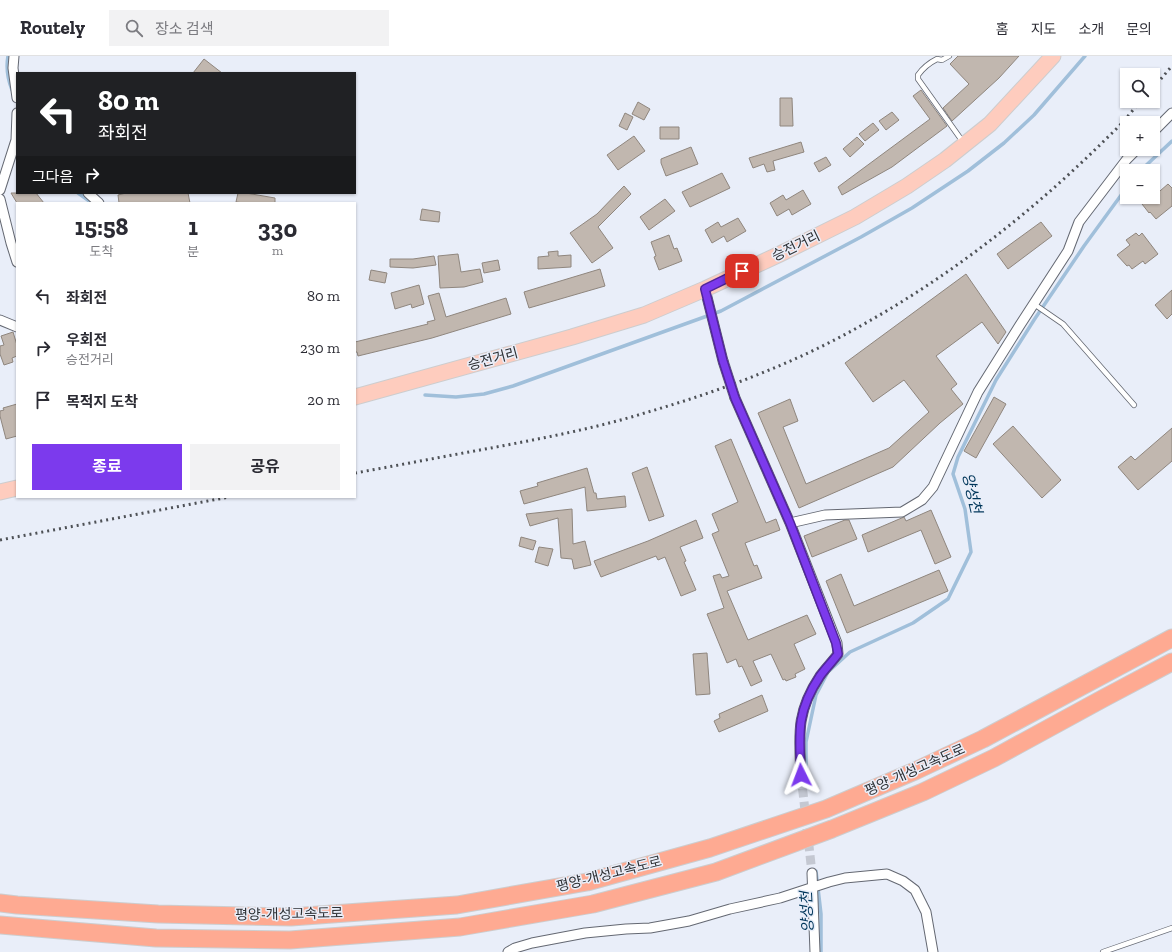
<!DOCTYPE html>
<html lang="ko">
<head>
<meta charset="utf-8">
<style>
  body { margin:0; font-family:"Zilla Slab","Noto Sans KR",serif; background:#f2f2f3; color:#2b2b33; height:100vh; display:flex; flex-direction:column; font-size:15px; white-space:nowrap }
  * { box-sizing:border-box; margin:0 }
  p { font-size:13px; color:#7c7c81 }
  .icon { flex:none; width:22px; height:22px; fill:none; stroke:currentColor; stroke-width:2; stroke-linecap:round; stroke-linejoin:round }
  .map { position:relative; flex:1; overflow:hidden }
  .details { position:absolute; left:16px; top:146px; width:340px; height:296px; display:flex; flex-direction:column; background:#fff; border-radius:0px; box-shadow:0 1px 3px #0004 }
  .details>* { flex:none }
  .hud { position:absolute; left:16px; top:16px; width:340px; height:122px; border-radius:0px; box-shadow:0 1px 3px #0004; background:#202124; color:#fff; overflow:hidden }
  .controls { position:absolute; left:1120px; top:12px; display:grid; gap:8px }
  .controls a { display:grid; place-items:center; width:40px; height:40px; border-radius:0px; background:#fff; box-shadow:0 1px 3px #0004; font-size:20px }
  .pin { position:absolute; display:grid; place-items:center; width:34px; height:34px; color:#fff; margin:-17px; border-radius:8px; box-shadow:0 2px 6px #0006 }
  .me { position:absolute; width:44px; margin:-22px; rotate:357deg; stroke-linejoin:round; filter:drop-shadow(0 0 3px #0008) }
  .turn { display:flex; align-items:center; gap:14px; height:84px; padding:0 16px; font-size:18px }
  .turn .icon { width:52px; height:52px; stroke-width:2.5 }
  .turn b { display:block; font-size:28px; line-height:34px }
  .then { display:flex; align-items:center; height:38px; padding:0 16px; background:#0003; gap:8px; font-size:15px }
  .eta { display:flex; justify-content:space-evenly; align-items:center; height:68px; text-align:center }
  .eta b { font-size:24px; font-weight:700; line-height:28px }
  .cta { display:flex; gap:8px; margin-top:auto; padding:8px 16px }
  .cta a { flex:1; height:46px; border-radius:0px; background:#7c3aed; color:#fff; font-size:16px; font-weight:700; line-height:46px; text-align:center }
  .cta a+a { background:#f2f2f3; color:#2b2b33 }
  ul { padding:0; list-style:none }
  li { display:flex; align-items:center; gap:12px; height:52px; padding:0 16px }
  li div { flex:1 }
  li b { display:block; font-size:15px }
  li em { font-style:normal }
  header { display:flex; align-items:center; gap:24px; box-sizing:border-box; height:56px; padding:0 20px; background:#fff; border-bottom:1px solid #e1e1e2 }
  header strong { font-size:19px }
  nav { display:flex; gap:22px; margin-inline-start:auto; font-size:14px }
  .search { width:280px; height:36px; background:#f2f2f3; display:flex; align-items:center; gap:10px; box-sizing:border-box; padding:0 14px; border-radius:0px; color:#7c7c81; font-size:15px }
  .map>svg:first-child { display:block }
</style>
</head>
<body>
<header>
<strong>Routely</strong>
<div class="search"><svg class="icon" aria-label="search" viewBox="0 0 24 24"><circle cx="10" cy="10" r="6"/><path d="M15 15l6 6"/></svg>장소 검색</div>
<nav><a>홈</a><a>지도</a><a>소개</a><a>문의</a></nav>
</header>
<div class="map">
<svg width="1172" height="896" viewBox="0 0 1172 896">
  <rect width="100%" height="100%" fill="#e9eef9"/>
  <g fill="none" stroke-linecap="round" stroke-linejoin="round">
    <!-- stream -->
    <path stroke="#a0bfda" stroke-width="3.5" d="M8 0C6 11 8 24 12 34
      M1140 115 1172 85
      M78 137 92 147
      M425 339 456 341 484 338 513 330 721 255 861 181 912 152 968 115 1004 87 1034 59 1085 0
      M806 719V686L816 639 828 616 850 596 913 567 948 543 971 496 965 453 953 418 958 401 996 324 1034 264 1084 190 1127 131
      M816 815 821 858V896"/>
  </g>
  <!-- building -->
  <path fill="#c1b7af" stroke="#8f867e" d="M958 0H1019L999 22 952 65 943 52 969 28 950 8Z
    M204 3 222 17H193Z
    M921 34 947 70 892 111 842 139 838 131 930 63 913 40Z
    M780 42H792L793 70H780Z
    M638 46 650 53 644 64 632 58Z
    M892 56 899 64 886 74 879 65Z
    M625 57 633 61 627 74 619 70Z
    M873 67 879 74 865 85 859 78Z
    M660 71H679V83H660Z
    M634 80 645 95 618 114 607 99Z
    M857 81 864 88 850 101 843 93Z
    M801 86 804 96 773 105 775 114 767 116 764 108 753 112 749 102Z
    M691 91 698 108 666 120 661 107V103Z
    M826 101 831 109 819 116 814 107Z
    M722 117 730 132 690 151 682 136Z
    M1168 128 1172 132V150L1156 163 1150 156 1149 157 1142 148 1153 141Z
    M624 130 631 138 598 171 613 192 592 207 570 177 597 158Z
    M803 134 811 148 792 159 789 153 777 160 770 147 783 139 786 144Z
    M11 137H36L44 147H17Z
    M126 137H188L190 147H119L118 139Z
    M238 137H246L275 142V147H244L236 146Z
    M665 143 675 155 649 174 640 161Z
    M422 153 440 156 439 166 420 164Z
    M738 162 746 175 727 186 724 180 712 187 705 174 718 166 721 171Z
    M1041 166 1052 180 1008 213 997 198Z
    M1136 177 1139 180 1142 177 1158 198 1145 208 1143 205 1132 213 1129 209 1127 210 1117 199 1130 189 1126 184Z
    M669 179 674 193 677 192 682 205 659 214 654 201 656 200 651 186Z
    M558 195V200L571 199V211L538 213V201L549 200 548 196Z
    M458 198 461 216 480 213 483 226 464 231 440 232 438 200Z
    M434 200 436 209 413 212 390 211V203H413Z
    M498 204 500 214 484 217 482 207Z
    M600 213 605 230 529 252 524 236Z
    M371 214 387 217 385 227 369 224Z
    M966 218 1006 276 998 288 982 266 936 300 957 328 951 333 963 348 940 367 893 411 799 452 758 357 790 343 798 365 783 371 806 428 889 392 929 356 904 324 873 346 845 307Z
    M419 229 424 248 412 252 411 248 395 253 391 237Z
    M1172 234V258L1167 263 1155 249Z
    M439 237 446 261 506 242 511 258 432 282 358 300 357 296H355V286L428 268 427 266 435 264 428 240Z
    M13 276 17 289V300L12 302 13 306 4 309 0 298V290L4 289 1 280Z
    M994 341 1006 348 976 402 964 395Z
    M17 348V380L6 383 0 360V355L4 354 3 352Z
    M1013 370 1061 424 1042 442 993 388Z
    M1172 372V405L1138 434 1118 411 1131 400 1135 404Z
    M731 383 766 467 776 463 780 474 745 487 754 510 757 509 762 522 727 535 748 584 807 559 816 578 794 588 805 613 795 618 796 621 786 625 785 623 783 624 771 598 753 605 762 625 751 630 742 610 739 611 736 603 727 607 707 558 724 552 713 520 720 518 722 522 729 520 712 478 719 475 712 458 738 446 715 390Z
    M647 411 664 460 649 465 632 417Z
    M587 412 594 437H596L597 443 625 440 626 451 587 455 585 431 524 448 520 435 538 430 537 427Z
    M572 453 573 488 585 485 591 509 574 513 572 503 561 502 558 462 530 470 526 458Z
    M931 454 951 501 935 508 921 474 868 496 862 479 904 461 906 465Z
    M696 464 703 482 680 491 686 505 684 506 696 534 681 540 665 501 658 504 656 500 601 521 594 505 648 485Z
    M845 464H849L857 483 812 501 804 480Z
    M521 481 536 485 533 494 519 490Z
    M539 491 553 493 548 510 535 506Z
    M939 514 948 535 847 577 826 525 841 518 854 550Z
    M707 597 710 638 696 639 693 598Z
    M762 639 768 655 719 676 714 665 720 662 719 658Z"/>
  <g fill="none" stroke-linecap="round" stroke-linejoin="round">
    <!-- minor-tunnel -->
    <path stroke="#c4c8d2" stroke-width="9" stroke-dasharray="9 4.5" stroke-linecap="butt" d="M801 719 812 817"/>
    <!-- service casing -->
    <g stroke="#646872" stroke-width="6">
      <path id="service" d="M949 0 942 4 937 3C929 7 923 12 918 19V23L963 86
        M1034 248 1063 268 1134 349
        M1103 896 1172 872"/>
    </g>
    <!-- minor casing -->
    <g stroke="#646872" stroke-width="11">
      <path id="minor" d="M14 0 13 12 17 42
        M1153 76 1172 57
        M0 134 16 84 17 57
        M88 137 99 147
        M0 143 11 187 17 206
        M705 233 723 305
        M0 264 17 271
        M735 342 790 467 837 587 838 598C832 606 825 613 820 620 796 656 799 678 801 719
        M790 467 825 459 902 456 922 444 933 431 978 336 1020 269 1068 195 1079 166 1127 103 1137 93
        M812 817 815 896
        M508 896 515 892 532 887 585 877 626 873 650 872 689 865 730 853 780 842 829 826 845 822 887 818 903 825 915 834 926 856 933 896"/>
    </g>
    <!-- primary casing -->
    <g stroke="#cdcdce" stroke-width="17">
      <path id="primary" d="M355 341 572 281 644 259 705 233 780 198 855 161 907 130 945 104 990 68 1053 0
        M0 436 17 432"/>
    </g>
    <!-- motorway casing -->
    <g stroke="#cdcdce" stroke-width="19">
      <path id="motorway" d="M0 847 17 849 158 858 291 861 457 849 587 826 710 792 826 753 915 715 983 683 1172 582
        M0 869 156 882 290 884 460 871 593 848 716 816 832 773 923 736 994 702 1104 642 1172 606"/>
    </g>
    <!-- service -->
    <use href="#service" stroke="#fff" stroke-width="4.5"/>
    <!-- minor -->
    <use href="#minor" stroke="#fff" stroke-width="9"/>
    <!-- primary -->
    <use href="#primary" stroke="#feccbe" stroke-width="15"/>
    <!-- motorway -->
    <use href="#motorway" stroke="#feaa92" stroke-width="17"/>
    <!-- rail -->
    <path stroke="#4e5156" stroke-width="3" stroke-dasharray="2 4" stroke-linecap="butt" d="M1153 32 1172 10
      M355 417C400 409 446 400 491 392 544 382 597 372 648 356 720 335 790 309 855 273 950 221 1035 154 1111 78 1122 68 1131 56 1141 45
      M0 484 229 441"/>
    <!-- minor-bridge casing -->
    <g stroke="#646872" stroke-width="11" stroke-linecap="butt">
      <path id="minor-bridge" d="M723 305 735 342"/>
    </g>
    <!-- minor-bridge -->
    <use href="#minor-bridge" stroke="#fff" stroke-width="9"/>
  </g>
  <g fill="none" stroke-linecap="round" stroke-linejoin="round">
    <!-- route casing -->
    <g stroke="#51269a" stroke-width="10">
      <path id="route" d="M742 215 705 233 723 305 735 342 790 467 836 587 838 598C832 606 825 613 820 620 796 656 799 678 801 719"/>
    </g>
    <!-- route -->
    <use href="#route" stroke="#7c3aed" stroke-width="7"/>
  </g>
  <g text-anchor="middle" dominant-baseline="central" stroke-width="3" stroke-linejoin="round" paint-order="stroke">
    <!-- street labels -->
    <g font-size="14" fill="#2e3034" stroke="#e9eef9">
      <text transform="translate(796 190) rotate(-26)">승전거리</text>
      <text transform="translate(493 303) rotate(-15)">승전거리</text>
      <text transform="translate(915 714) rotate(-24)">평양-개성고속도로</text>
      <text transform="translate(609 818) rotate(-14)">평양-개성고속도로</text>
      <text transform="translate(289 858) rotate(-1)">평양-개성고속도로</text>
    </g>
    <!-- water labels -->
    <g font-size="15" font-style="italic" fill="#00365a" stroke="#e9eef9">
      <text transform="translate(972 437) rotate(77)">양성천</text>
      <text transform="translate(807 856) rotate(-93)">양성천</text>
    </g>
  </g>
</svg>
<div class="controls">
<a><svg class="icon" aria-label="search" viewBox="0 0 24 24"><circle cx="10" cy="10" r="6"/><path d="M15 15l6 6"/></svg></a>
<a>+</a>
<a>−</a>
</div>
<div class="pin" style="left:742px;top:215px;background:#d93025"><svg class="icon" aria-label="arrive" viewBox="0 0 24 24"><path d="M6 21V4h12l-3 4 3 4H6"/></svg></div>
<svg class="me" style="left:801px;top:719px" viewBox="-20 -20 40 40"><path d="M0-17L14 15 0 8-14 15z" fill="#7c3aed" stroke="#fff" stroke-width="4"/></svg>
<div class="hud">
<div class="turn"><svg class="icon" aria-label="left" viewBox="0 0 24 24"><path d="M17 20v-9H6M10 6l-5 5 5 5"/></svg><div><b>80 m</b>좌회전</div></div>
<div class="then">그다음<svg class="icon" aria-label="right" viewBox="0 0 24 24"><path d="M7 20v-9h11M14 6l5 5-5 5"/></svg></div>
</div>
<section class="details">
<div class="eta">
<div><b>15:58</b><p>도착</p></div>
<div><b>1</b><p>분</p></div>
<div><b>330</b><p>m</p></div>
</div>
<ul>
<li><svg class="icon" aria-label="left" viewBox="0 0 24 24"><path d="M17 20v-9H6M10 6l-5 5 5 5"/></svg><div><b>좌회전</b></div><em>80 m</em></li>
<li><svg class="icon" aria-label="right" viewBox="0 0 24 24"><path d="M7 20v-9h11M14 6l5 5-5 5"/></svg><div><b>우회전</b><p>승전거리</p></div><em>230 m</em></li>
<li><svg class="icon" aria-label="arrive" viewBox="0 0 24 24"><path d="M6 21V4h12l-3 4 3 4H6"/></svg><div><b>목적지 도착</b></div><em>20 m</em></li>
</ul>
<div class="cta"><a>종료</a><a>공유</a></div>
</section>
</div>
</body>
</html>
